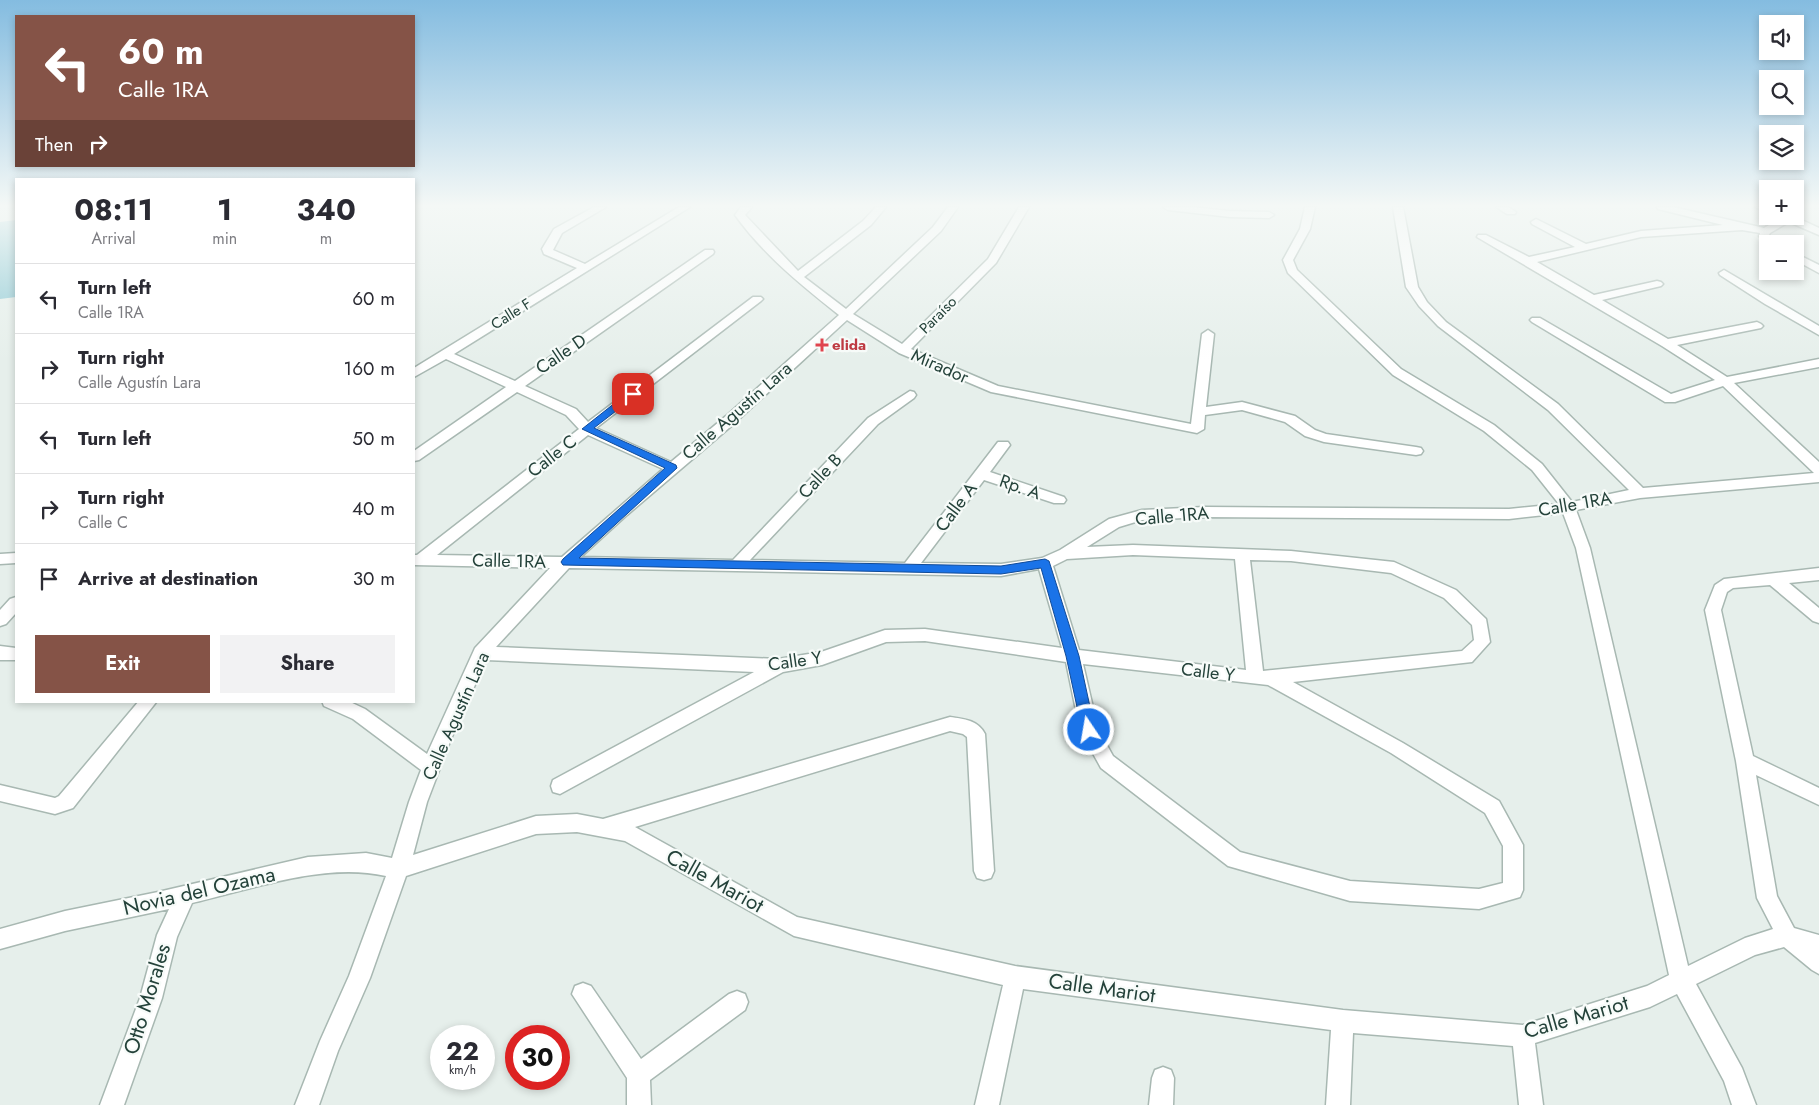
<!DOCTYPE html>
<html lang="en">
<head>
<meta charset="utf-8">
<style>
  body { margin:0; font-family:Jost,sans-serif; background:#f2f2f3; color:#2b2b33; height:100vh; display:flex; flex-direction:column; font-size:19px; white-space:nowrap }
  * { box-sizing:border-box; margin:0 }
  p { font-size:16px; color:#7c7c81 }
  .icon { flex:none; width:28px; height:28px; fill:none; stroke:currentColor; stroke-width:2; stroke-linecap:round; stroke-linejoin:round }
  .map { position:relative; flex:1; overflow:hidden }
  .sheet { position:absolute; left:15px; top:178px; width:400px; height:525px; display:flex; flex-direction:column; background:#fff; border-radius:0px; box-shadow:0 2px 8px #0003 }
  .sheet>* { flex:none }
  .guide { position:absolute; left:15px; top:15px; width:400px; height:152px; border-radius:0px; box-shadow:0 2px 8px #0003; background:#855347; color:#fff; overflow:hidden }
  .fabs { position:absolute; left:1759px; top:15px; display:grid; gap:10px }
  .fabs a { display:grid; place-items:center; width:45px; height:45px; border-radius:0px; background:#fff; box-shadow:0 2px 8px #0003; font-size:25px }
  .speed { position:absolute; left:430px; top:1025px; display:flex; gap:10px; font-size:25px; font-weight:700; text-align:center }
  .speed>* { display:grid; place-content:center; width:65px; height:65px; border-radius:50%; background:#fff; box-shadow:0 2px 8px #0003; line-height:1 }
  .speed small { font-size:12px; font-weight:400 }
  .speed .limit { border:8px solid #d22; background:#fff; color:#111 }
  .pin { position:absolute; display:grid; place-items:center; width:42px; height:42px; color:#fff; margin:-21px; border-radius:10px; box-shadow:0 2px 8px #0006 }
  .me { position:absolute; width:55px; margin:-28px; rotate:348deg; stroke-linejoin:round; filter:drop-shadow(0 0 4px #0008) }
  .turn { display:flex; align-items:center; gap:18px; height:105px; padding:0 20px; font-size:22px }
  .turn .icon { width:65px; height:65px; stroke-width:2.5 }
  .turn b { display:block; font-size:35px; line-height:42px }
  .then { display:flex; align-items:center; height:48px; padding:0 20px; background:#0003; gap:10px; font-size:19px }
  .eta { display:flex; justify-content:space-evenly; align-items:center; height:85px; text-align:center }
  .eta b { font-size:30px; font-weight:700; line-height:35px }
  .action { display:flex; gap:10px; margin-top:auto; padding:10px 20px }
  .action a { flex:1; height:58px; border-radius:0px; background:#855347; color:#fff; font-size:20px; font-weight:700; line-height:58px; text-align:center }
  .action a+a { background:#f2f2f3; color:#2b2b33 }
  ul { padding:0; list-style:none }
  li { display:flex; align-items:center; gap:15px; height:70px; padding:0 20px; border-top:1px solid #e1e1e2 }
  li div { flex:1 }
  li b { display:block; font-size:19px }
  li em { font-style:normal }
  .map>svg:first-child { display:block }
</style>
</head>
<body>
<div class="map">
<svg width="1819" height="1105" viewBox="0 0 1819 1105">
  <rect width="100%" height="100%" fill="#e6efeb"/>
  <!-- water -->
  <path fill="#8ec9d4" d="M16 220V297L0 299V222Z"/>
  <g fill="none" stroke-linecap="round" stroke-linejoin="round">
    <!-- street casing -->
    <g stroke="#a8b8b2" stroke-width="3">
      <path id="street" d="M594 207H606L562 233 553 250 585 264 679 207H690L454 354 515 381 705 250H713L714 252 713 254 525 386 576 409 588 422 753 297H761L763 299 761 301 596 428 671 462 726 416 839 315C801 285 764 255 735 215L741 207H752L745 215 798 271 863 221 876 207H886L871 225 804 277 846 309 933 227 948 207H958L941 231 853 314 902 344 988 259 1019 207H1029L996 263 911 349 998 386 1191 424 1202 334 1208 330 1214 334 1206 407 1242 402 1295 416 1315 430 1326 434 1416 447 1421 448 1423 451 1421 454 1416 455 1324 442 1305 436 1285 422 1242 410 1205 415 1204 429 1197 433 991 392 899 353 847 320 736 422 627 515 581 557 733 560 868 418 910 391 914 392 916 395 914 398 878 424 750 560 905 563 998 442H1008L1010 445 990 472 1064 497 1066 500 1064 503H1054L984 480 921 563 1001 564 1042 558 1060 550 1109 519 1142 510 1205 507 1509 509 1559 504 1532 470 1484 431 1393 375 1288 273 1283 260 1300 229 1305 207H1315L1310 229 1293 260 1297 270 1401 369 1494 425 1542 464 1572 502 1629 490 1548 410 1438 326 1419 306 1406 287 1393 207H1403L1418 287 1427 302 1446 322 1558 404 1643 488 1814 473 1723 386 1675 402H1665L1532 322 1530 320 1532 318H1540L1671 394 1715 380 1662 346 1477 237 1478 235H1486L1529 257 1575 247 1532 224 1531 222 1536 219 1586 244 1641 231 1723 225 1658 209 1657 207H1673L1764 228 1781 218 1779 216H1793L1819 228V235L1789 222 1770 233 1769 235 1778 244 1768 245 1759 236 1760 233 1742 230 1641 237 1537 262 1594 295 1657 281 1661 282 1663 284 1661 286 1602 300 1668 339 1757 322 1761 324 1763 326 1761 328 1677 345 1727 377 1819 359V367L1734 383 1819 462V482L1640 498 1576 510 1590 548 1688 966 1745 938 1773 929 1757 898 1736 761 1705 610 1715 585 1724 579 1819 568V580L1789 583 1819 608V623L1813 621 1770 585 1733 588 1727 592 1721 610 1753 756 1819 788V805L1756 775 1777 896 1794 928 1819 935V974L1812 970 1784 947 1755 955 1696 984 1742 1068 1756 1105H1732L1724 1081 1677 994 1650 1007 1535 1043 1543 1105H1519L1513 1046 1353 1033 1350 1105H1326L1331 1030 1023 989 999 1105H975L1003 985 794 936 625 841 577 832 536 834 406 876 370 978 338 1051 319 1105H295L320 1041 349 976 386 876C324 862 253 889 192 903L177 937 162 998 124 1105H100L140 998 157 935 169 909 65 931 0 949V929L65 911 158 892 308 857 366 853 392 858 409 802 421 770 353 719 324 706 322 701H348L365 709 427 754 475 648 550 568 414 565V555H417L579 429 566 415 517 392 419 460 414 461V451L506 387 446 359 414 377V368L577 268 544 254 542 249 554 229ZM588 435 663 469 562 557 437 555ZM1563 513 1576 548 1669 975 1647 986 1523 1025 1343 1010 1015 966 797 917 635 827 950 731 963 734 967 737 974 871 977 878 984 880 991 878 994 871 985 734C978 720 964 719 950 717L603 819 577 814 536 816 413 855 427 802 451 739 486 660 754 672 553 780 551 786 553 792 560 794 783 672 822 665 886 642 925 641 1066 662 1080 730 1101 768 1228 866 1350 901 1479 909 1520 897 1523 890V845L1499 801 1403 743 1293 682 1472 662 1490 642 1486 619 1456 590 1394 562 1291 551 1133 545 1087 547 1119 527 1142 520 1205 517 1509 519ZM1133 555 1235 559 1246 670 1079 650 1053 566 1067 559ZM1250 560 1291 561 1391 573 1444 598 1472 625 1474 640 1462 651 1263 671ZM569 568 1001 576 1039 569 1062 648 925 629 885 630 821 652 778 659 496 647ZM1083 664 1268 685 1391 753 1485 813 1503 846V883L1479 889 1350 881 1240 852 1113 756 1098 729Z
        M1163 207H1191L1230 211 1269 212 1274 215 1269 218 1230 217 1168 210Z
        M1496 207H1508L1516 212 1515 214H1507Z
        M1755 207H1768V213Z
        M1795 253 1819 265V273L1795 260Z
        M1724 270 1819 326V335L1765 304 1720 275 1719 273Z
        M16 553V563L0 564V554Z
        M16 597V613L6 624 0 626V610L10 599Z
        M0 646 16 648V660H0Z
        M139 701H157L73 808 55 814 0 801V785L55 798 59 796Z
        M583 983 591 986 641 1059 729 994 737 991 745 994 748 1002 745 1010 650 1080 651 1105H627V1078L572 994 575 986Z
        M1163 1067 1171 1070 1174 1078 1173 1105H1149L1152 1078 1155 1070Z"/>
    </g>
    <!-- street -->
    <use href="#street" fill="#fff" fill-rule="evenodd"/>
  </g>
  <!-- sky -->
  <linearGradient id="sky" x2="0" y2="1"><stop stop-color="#84bce0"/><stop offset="0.57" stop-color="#f4f8f6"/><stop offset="1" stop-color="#f4f8f6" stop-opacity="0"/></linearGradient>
  <rect width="1819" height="361" fill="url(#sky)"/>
  <!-- route -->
  <path fill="#1a73e8" stroke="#114b97" d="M630 391H633L638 394 594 428 676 465 677 468 579 558 1001 566 1045 559 1049 561 1079 656 1095 730 1093 734 1089 736 1084 734 1082 730 1066 656 1041 568 1001 574 563 565 561 562 563 559 665 468 582 429Z"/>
  <!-- markers -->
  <path fill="#e0444e" stroke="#f7fbf9" stroke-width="2" d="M819.5 337.5h5v5h5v5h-5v5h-5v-5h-5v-5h5z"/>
  <g text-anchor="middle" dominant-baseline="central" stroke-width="4.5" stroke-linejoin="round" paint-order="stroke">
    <!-- far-street labels -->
    <g font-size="15" fill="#24423a" stroke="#f7fbf9">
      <text transform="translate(511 314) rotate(-32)">Calle F</text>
      <text transform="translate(938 315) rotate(-45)">Paraíso</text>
    </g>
    <!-- far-health labels -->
    <g font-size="15" font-weight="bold" fill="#be3a42" stroke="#f7fbf9" text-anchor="start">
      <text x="832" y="345">elida</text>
    </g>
    <!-- street labels -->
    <g font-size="18" fill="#24423a" stroke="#f7fbf9">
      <text transform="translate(561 354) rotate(-34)">Calle D</text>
      <text transform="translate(940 366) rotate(24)">Mirador</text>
      <text transform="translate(737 411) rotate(-41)">Calle Agustín Lara</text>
      <text transform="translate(552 456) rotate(-38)">Calle C</text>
      <text transform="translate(820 476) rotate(-47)">Calle B</text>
      <text transform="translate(1020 487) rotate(19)">Rp. A</text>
      <text transform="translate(1575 504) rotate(-10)">Calle 1RA</text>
      <text transform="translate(956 507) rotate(-53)">Calle A</text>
      <text transform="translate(1172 516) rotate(-5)">Calle 1RA</text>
      <text transform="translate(509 561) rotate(1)">Calle 1RA</text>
      <text transform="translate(795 661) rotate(-8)">Calle Y</text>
      <text transform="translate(1208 672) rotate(7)">Calle Y</text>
      <text transform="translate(456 716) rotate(-66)">Calle Agustín Lara</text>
    </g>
    <!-- near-street labels -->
    <g font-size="21" fill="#24423a" stroke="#f7fbf9">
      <text transform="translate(715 881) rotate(29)">Calle Mariot</text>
      <text transform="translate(199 891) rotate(-13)">Novia del Ozama</text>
      <text transform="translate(1102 988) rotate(8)">Calle Mariot</text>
      <text transform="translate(147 999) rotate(-73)">Otto Morales</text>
      <text transform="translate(1576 1017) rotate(-16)">Calle Mariot</text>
    </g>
  </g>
</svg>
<div class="fabs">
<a><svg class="icon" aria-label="sound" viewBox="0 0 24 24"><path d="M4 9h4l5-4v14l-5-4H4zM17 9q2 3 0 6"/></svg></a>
<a><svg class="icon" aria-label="search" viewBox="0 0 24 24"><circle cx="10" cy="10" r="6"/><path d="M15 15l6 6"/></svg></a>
<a><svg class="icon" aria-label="layers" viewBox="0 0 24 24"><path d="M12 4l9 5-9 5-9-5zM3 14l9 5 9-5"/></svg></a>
<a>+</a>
<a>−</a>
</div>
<div class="speed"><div>22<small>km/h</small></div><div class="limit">30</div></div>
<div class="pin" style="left:633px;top:394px;background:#d93025"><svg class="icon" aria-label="arrive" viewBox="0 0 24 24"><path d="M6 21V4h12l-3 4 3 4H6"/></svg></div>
<svg class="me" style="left:1089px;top:730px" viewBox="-20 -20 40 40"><circle r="17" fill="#1a73e8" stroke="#fff" stroke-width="3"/><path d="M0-11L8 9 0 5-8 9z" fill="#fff"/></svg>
<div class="guide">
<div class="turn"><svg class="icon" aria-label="left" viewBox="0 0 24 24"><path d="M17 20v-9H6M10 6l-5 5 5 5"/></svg><div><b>60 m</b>Calle 1RA</div></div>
<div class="then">Then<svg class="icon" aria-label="right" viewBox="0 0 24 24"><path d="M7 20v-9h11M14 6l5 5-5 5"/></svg></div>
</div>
<section class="sheet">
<div class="eta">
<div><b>08:11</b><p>Arrival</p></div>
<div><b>1</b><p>min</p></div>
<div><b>340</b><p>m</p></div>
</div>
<ul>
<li><svg class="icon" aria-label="left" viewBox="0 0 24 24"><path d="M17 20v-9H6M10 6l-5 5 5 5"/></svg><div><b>Turn left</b><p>Calle 1RA</p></div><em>60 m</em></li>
<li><svg class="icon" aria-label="right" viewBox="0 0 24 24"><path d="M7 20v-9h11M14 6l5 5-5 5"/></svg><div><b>Turn right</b><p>Calle Agustín Lara</p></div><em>160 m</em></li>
<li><svg class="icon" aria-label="left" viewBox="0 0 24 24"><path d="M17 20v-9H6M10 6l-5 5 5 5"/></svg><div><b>Turn left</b></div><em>50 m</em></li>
<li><svg class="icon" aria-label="right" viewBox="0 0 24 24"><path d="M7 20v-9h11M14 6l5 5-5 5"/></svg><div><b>Turn right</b><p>Calle C</p></div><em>40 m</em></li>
<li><svg class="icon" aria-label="arrive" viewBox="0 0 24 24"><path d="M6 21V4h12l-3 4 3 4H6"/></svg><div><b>Arrive at destination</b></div><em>30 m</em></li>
</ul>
<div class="action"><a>Exit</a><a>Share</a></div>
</section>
</div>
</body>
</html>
